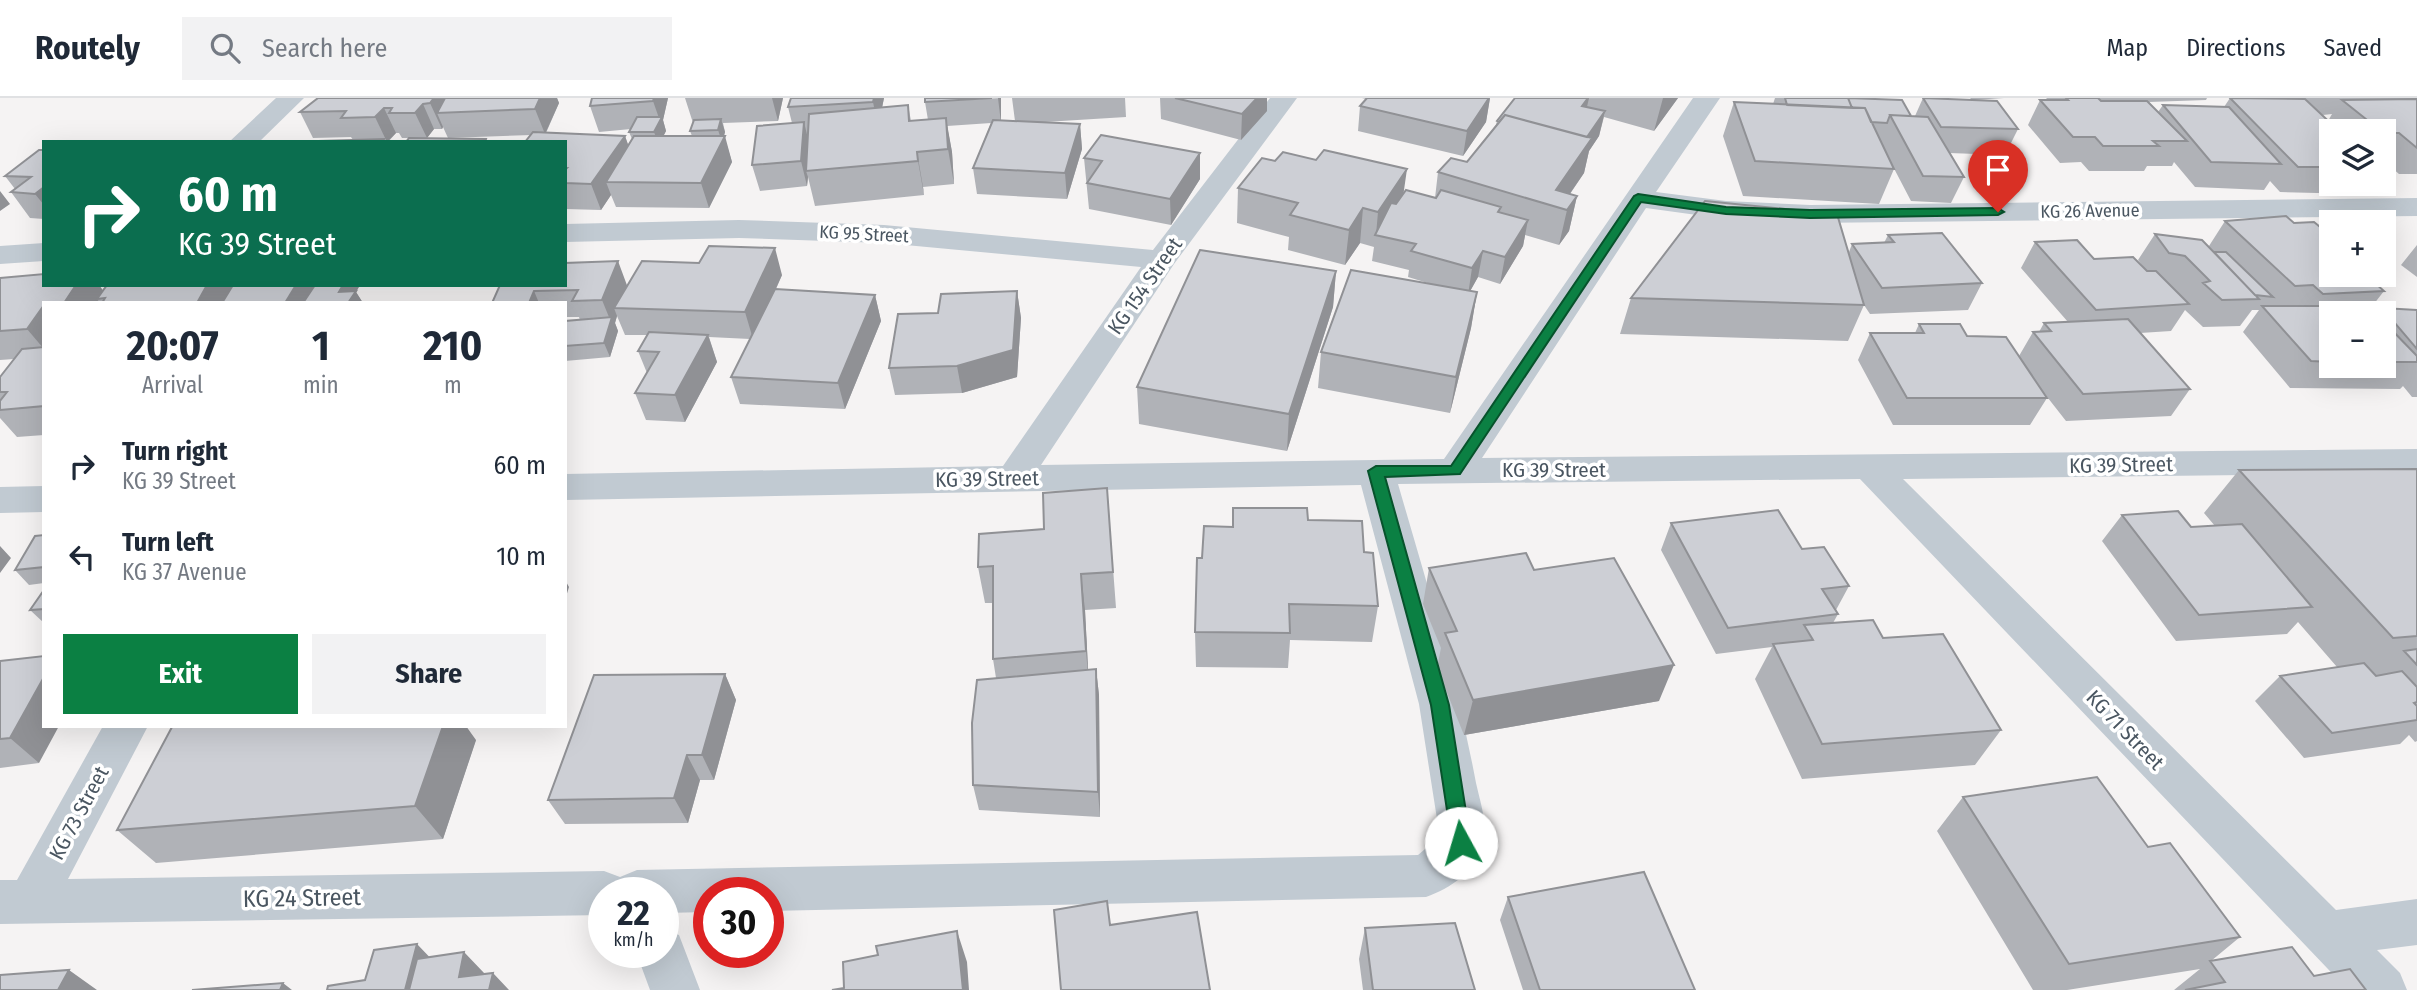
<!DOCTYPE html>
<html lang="en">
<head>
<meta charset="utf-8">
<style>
  body { margin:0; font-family:"Fira Sans Condensed",sans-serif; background:#f2f2f3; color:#1f2937; height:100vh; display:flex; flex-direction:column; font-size:26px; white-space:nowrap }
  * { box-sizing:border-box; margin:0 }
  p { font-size:23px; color:#747a83 }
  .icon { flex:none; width:38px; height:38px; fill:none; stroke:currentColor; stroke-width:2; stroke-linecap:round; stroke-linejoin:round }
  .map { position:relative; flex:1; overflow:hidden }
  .panel { position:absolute; left:42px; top:203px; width:525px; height:427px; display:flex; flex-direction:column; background:#fff; border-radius:0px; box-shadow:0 7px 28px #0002 }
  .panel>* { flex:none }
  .guide { position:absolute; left:42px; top:42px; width:525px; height:147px; border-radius:0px; box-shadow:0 7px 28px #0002; background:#0b6e4f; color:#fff; overflow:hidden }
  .tools { position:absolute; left:2319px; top:21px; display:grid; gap:14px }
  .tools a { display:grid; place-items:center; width:77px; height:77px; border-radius:0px; background:#fff; box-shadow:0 7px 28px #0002; font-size:35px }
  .speed { position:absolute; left:588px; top:779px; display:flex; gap:14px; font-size:35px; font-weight:700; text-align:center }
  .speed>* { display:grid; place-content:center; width:91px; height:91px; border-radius:50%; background:#fff; box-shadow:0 7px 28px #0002; line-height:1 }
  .speed small { font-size:18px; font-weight:400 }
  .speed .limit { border:10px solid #d22; background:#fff; color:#111 }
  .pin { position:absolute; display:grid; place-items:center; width:60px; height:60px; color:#fff; margin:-72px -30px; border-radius:50% 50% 50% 0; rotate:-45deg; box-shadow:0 0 7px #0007 }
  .pin .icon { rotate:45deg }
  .me { position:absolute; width:77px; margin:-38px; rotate:354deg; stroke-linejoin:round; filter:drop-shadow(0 0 5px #0008) }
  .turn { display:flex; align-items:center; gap:24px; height:147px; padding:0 21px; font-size:32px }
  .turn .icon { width:91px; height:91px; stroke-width:2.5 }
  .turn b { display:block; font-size:49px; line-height:60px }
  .eta { display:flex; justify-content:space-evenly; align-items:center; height:119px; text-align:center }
  .eta b { font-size:42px; font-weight:700; line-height:49px }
  .primary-button { display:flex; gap:14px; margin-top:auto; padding:14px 21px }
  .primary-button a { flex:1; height:80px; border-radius:0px; background:#0b8043; color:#fff; font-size:28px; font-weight:700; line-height:80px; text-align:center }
  .primary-button a+a { background:#f2f2f3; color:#1f2937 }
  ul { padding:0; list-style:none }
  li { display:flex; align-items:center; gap:21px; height:91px; padding:0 21px }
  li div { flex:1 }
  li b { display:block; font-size:26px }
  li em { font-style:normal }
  header { display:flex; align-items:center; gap:42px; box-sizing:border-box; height:98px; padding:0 35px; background:#fff; border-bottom:2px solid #e0e1e3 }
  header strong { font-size:33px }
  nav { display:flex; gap:38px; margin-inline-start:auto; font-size:24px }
  .search { width:490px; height:63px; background:#f2f2f3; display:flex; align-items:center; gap:18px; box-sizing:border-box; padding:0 24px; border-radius:0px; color:#747a83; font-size:26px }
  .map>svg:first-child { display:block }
</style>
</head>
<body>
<header>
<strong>Routely</strong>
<div class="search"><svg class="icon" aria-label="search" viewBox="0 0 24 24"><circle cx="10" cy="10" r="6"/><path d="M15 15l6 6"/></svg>Search here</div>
<nav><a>Map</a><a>Directions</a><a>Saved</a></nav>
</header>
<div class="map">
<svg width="2417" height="892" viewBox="0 0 2417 892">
  <rect width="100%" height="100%" fill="#f5f3f3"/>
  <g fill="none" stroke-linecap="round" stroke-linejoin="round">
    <!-- minor -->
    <path fill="#c1cad2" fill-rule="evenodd" d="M276 0H304L259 44H229Z
      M1270 0H1297L1174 166 1041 367 1444 361 1693 0H1720L1656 94 1726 103 1810 107 2417 100V118L1810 125 1726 121 1646 110 1482 360 2417 351V375L1903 381 2336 812 2417 801V847L2377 852 2400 875 2407 892H2348L1860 381 1398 386C1427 486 1457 583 1476 685 1480 703 1489 730 1483 748 1474 774 1451 790 1426 799L768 813V794H709V814L663 815V794H604V817L0 826V782H17L103 628H148L68 781 604 773 620 779 637 772 1418 757 1438 740 1437 721 1419 606 1361 387 565 402V376L1003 368 1141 169 884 145 739 140 565 144V126L739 122 884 127 1153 152Z
      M44 145V163L0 166V148Z
      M44 388V414L0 415V389Z
      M663 831 679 837 700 892H650L636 854H663Z"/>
  </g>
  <!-- wall -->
  <path fill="#b0b2b7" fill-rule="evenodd" d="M318 0H557L559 5 546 35 625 38 628 47 632 41 629 34 631 31 599 34 590 8 592 0H668L663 22 666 33 663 38H692L690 33 693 25 685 0H783L778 23 723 25 725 34 724 38 732 64 709 110 616 109 611 97 601 112 566 111 565 108V44L531 37 448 40 443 29 442 31H434L427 40H402L399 35H396L388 44H319L353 42 351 39 313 40 300 14Z
    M791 0H884L882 10 908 7 911 23 928 22 925 4 1001 0V22L1015 23 1012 0H1125L1126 19 1045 24 1080 26 1082 51 1067 101 977 96 973 70 991 25 947 28 952 54 954 86 923 89 924 97 815 108 808 79 807 88 760 93 752 67 792 25 788 9Z
    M1160 0H1267V13L1241 42 1161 21Z
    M1362 0H1490L1486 24 1463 58 1358 33 1360 8 1366 1Z
    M1515 0H1678L1654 33 1604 19 1599 38 1589 53 1584 75 1570 96 1577 98 1569 133 1559 147 1525 137 1523 148 1500 186 1478 179 1470 193 1477 194 1471 230 1450 315 1318 290 1321 254 1431 186 1408 179 1409 172 1372 163 1374 149 1360 145 1345 167 1288 152 1289 139 1237 125 1238 90 1404 95 1435 100 1438 74 1467 64 1496 27 1497 23Z
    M1775 0H1854L1911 18H1915L1923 0 1972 2 1970 0H2004L1974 2 2018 31 2005 57 1949 55 1964 79 1951 105 1911 103 1888 59 1894 71 1879 106 1743 98 1723 38 1734 4 1773 6Z
    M2046 0H2207L2206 2 2149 4 2158 14 2163 7 2224 9 2230 0 2303 1 2301 0H2417V76H2399L2384 63V33H2331V86H2367L2359 96 2280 94 2270 83 2264 92 2195 89 2174 64 2172 68H2147L2144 73H2089L2081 64 2060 65 2028 27 2040 2H2048ZM2312 8 2323 17 2332 16 2328 23Z
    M44 52V121L30 120 11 94 15 91 5 78Z
    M1200 55V81L1171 127 1089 111 1084 60Z
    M2225 123 2331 177H2373L2370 181 2384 193 2370 211 2331 215V268H2384V215H2378L2382 210 2417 212V299H2412L2403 288 2400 291 2290 290 2243 234 2259 212H2252L2240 228 2203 229 2185 212 2171 233 2140 235 2190 291 2171 318 2066 323 2037 286 2047 300 2030 327H1893L1858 262 1870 235H1915L1919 226 1967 238 2019 258 2033 234H2039L2044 225 2068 224 2021 170 2035 144 2094 161 2145 171 2138 162 2155 136 2209 148Z
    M1888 137 1982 185 1968 212 1870 216 1864 207 1848 243 1620 236 1631 200 1849 154 1852 146 1884 145Z
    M2417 147V179L2401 167Z
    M1336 173 1333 209 1287 353 1139 326 1137 289Z
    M782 177 776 191 875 197 881 223 845 311 740 306 731 279 750 241 709 239 717 264 685 324 646 322 635 295 647 275 638 253 647 237H625L617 218 615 225 618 233 610 259 565 263V223L580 222 579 219H565V205H492L500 187 627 188Z
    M0 180 44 187H99L103 193 233 187H360L356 194 363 205H44V337L17 339 0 320V279L14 261 0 262Z
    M1017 193 1021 220 1017 279 962 295 895 297 889 270 938 215Z
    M2417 371V643L2415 644 2409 637 2400 646 2304 660 2255 603 2280 578 2337 569 2298 524 2287 536 2176 543 2102 443 2122 417 2191 429 2215 428 2204 415 2239 372Z
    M1107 390 1116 510 1085 512 1088 571H1096L1099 597 1100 719 979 712 973 687 996 580 993 561V505H985L978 469 1044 431Z
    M1308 422 1364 454 1378 508 1372 544 1290 542 1288 570 1196 569 1195 534 1202 460 1233 429Z
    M1671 425 1802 451 1849 488 1836 512 1838 516 1833 525 1883 540 2001 632 1975 667 1802 681 1755 581 1772 549 1716 556 1661 452Z
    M44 437V485L29 487 15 472Z
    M1429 470 1534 472 1659 603 1464 637 1437 570 1441 550 1423 506Z
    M44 492V525L30 512Z
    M0 563 39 665 0 670Z
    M725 576 736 602 714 682H700L688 725 565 726 548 702Z
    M476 642 443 741 156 765 117 732Z
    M1963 699 2148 749 2240 839 2211 863 2314 878 2366 892H2174L2200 871 2067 892H2033L1937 733Z
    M1508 799 1695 892H1523L1500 822Z
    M1365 830 1475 892H1363L1359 861Z"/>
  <!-- shaded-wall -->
  <path fill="#909195" d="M434 0H444L448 9 437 15 443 29 442 31 430 5Z
    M540 0H557L559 5 545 36 535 11Z
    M654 0H668L663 22 666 33 659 47 654 34 660 23 653 3Z
    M772 0H783L778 23Z
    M874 0H884L878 29 873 4Z
    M998 0H1001V25Z
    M1257 0H1267V13L1241 42 1242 16Z
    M1490 0 1486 24 1463 58 1467 33Z
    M1588 0H1589L1584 22 1582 8Z
    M1663 0H1678L1654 33Z
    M423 6 434 31 427 40 415 15Z
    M384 10 396 35 387 44 375 19Z
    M1605 13 1599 38 1589 53 1584 75 1560 110 1556 92 1583 46Z
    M946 20 952 54 954 86 948 51Z
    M721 21 725 34 723 41 725 38 732 64 709 110 701 85 722 44 718 32Z
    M804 24 810 49 806 73 808 79 807 88 801 63Z
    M1080 26 1082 51 1067 101 1065 75Z
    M625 38 634 63 606 84 611 97 601 112 591 86Z
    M917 54 923 89 924 97 918 63Z
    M1200 55V81L1171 127 1170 101Z
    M1407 71 1402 106 1376 137 1378 114Z
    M44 89V107L35 96Z
    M0 93 10 106 0 113Z
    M1577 98 1569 133 1559 147 1567 112Z
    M1363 110 1360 145 1345 167 1349 132Z
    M1528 122 1523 148 1500 186 1505 159Z
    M775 150 782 177 753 241 745 214Z
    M1483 153 1478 179 1468 197 1472 170Z
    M618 163 628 190 614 210 617 218 615 225 618 233 610 259 604 245 611 224 602 202Z
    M1336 173 1333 209 1287 353 1289 316Z
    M76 187H99L107 198 97 201 100 205H64Z
    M207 187H233L230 205H197Z
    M296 187H321L317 205H285Z
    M343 187H360L356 194 363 205H346L339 194Z
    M534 193 539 205H529Z
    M1017 193 1021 220 1017 279 962 295 957 268Z
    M1477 194 1471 230 1450 315 1456 279Z
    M875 197 881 223 845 311 838 285Z
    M44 207V251L27 231Z
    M708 237 717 264 685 324 675 297Z
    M0 448 11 460 0 475Z
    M1081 476 1085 512 1089 589 1086 553Z
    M565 482 569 489 565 502Z
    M1674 567 1659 603 1464 637 1473 602Z
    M1096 571 1099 597 1100 719 1098 694Z
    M725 576 736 602 714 682 702 657Z
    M44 579V628H59L39 665 10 640Z
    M443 628H466L476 642 443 741 415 708Z
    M687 657 700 682 688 725 674 700Z
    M957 833 967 864 969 892H963Z
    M417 846 439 869 433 892H405Z
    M464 854 485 876 459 879Z
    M69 872 97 892H58Z
    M493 875 509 892H489Z
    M283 885 292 892H280Z"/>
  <!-- building -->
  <path fill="#cdcfd5" stroke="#909195" stroke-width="2" d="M318 0H434L430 5 423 6 415 15H389L392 10H384L375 19 341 20 346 13 300 14Z
    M445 0H540L535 11 437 15Z
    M592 0H654L653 3 590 8Z
    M791 0H874L873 4 788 9Z
    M925 0H992L925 4Z
    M1175 0H1257L1242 16Z
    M1367 0H1489L1467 33 1360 8Z
    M1515 0H1588L1582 8 1605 13 1587 39 1505 17 1499 24 1497 23Z
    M1785 0H1848L1852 10 1787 7Z
    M1848 0 1902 2 1911 18 1890 17 1887 25 1871 24 1865 10H1852Z
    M1923 0 1997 3 2018 31 1941 29Z
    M2066 0H2098L2101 3H2147L2187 43H2153L2159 48H2103L2095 39H2073L2040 2H2068Z
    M2230 0 2305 1 2339 33H2331V69H2298Z
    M2417 1V50L2399 35H2384V33H2381L2342 2Z
    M1734 4 1865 10 1894 71 1755 63Z
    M908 7 909 23 946 20 948 51 917 54 918 63 806 73 809 16Z
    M2163 7 2229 9 2281 66 2211 64Z
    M1505 17 1592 40 1556 92 1577 98 1567 112 1438 74 1451 60 1467 64Z
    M1890 17 1928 19 1964 79 1923 78Z
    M637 19H662L654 34H629Z
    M721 21 718 32 690 33 694 22Z
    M993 22 1080 26 1065 75 973 70Z
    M804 24 801 63 752 67 757 28Z
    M533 34 625 38 591 86 565 85V72L567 70H565V44H525Z
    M1101 37 1200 55 1170 101 1087 85 1102 63 1084 60Z
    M634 38H725L701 85 606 84Z
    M409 40 486 41 485 44H406Z
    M384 41 382 44H319V43Z
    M39 52H44V89L35 96 11 94 31 79 5 78Z
    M1324 52 1407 71 1378 114 1363 110 1349 132 1290 117 1298 105 1238 90 1262 60 1275 63 1283 54 1316 62Z
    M1406 92 1436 100 1441 92 1501 109 1498 114 1528 122 1505 159 1483 153 1472 170 1411 153 1416 146 1375 137 1391 105 1396 106Z
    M1705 103 1837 116 1864 207 1631 200Z
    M2286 118 2294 125 2314 124 2331 138V177H2366L2384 193 2323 196 2313 187 2295 188 2225 123Z
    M1942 135 1982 185 1882 190 1852 146 1894 144 1888 137Z
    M2155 136 2202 142 2259 201 2222 202 2203 185 2210 183 2185 158 2169 155Z
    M2077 142 2094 161 2133 159 2147 173H2156L2189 206 2096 212 2035 144Z
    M709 148 775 150 745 214 614 210 642 163 699 165Z
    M1200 152 1336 173 1289 316 1137 289Z
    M2214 154H2226L2273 199 2255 197Z
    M618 163 602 202 572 203 578 192 534 193 529 205H492L500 187H565V165Z
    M1351 172 1477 194 1456 279 1321 254Z
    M44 176V187H76L64 205H44V207L27 231 0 233V180Z
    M107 187H207L197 205H102L105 200 97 201Z
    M233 187H296L285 205H222Z
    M315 187H343L339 194 356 193 348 205H303Z
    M775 191 875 197 838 285 731 279Z
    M1017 193 1013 252 957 268 889 270 898 216 938 215 941 196Z
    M2262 208H2368L2375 215H2331V264L2311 263Z
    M2382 210 2417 212V251Z
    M612 219 604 245 565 248V223Z
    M2128 221 2190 291 2083 296 2033 234 2051 233 2044 225Z
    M2384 224 2417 258V264H2384Z
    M1919 226H1960L1967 238 2006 239 2047 300H1907L1870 235H1924Z
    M649 234 708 237 675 297 635 295 659 254 638 253Z
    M44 249V308L0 312V303L7 294H0V279L22 251Z
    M2417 371V538L2393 540 2239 372Z
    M1107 390 1113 474 1081 476 1086 553 993 561V468L978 469 979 436 1044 431 1043 395Z
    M1233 410H1307L1308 422 1362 423 1364 454 1373 455 1378 508 1289 506 1290 535 1195 534 1197 460H1202L1204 428 1233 429Z
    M1778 412 1802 451 1824 449 1849 488 1822 491 1838 516 1728 530 1671 425Z
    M2178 413 2191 429 2242 426 2312 509 2199 517 2122 417Z
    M44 437V469L15 472 35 438Z
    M1526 455 1534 472 1614 460 1674 567 1473 602 1445 535 1457 533 1429 470Z
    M44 492V511L30 512Z
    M1873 522 1883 540 1943 536 2001 632 1822 646 1773 546 1813 542 1804 527Z
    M2417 551V567L2404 553Z
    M44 558V579L10 640 0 641V563Z
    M2364 565 2376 578 2402 573 2417 589V604L2414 605 2417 608V622L2332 635 2280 578Z
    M1096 571 1098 694 973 687 972 625 977 582Z
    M725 576 702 657H687L674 700 548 702 594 577Z
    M184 628H443L415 708 117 732 172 629Z
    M2097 679 2148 749 2170 745 2240 839 2069 866 1963 699Z
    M1644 774 1695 892H1540L1508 799Z
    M1107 803 1110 827 1197 814 1210 892H1061L1054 812Z
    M1455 825 1475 892H1373L1365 830Z
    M957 833 963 892H832L844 890 843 864 878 857 876 848Z
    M417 846 405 892H327L328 888 365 882 374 852Z
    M2292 849 2314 878 2350 871 2366 892H2185L2225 884 2210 863Z
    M464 854 459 879 493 875 489 892H409L417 861Z
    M69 872 58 892H0V877Z
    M283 885 280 892H192Z"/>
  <!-- route -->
  <path fill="#0b8043" stroke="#07532c" stroke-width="2" d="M1638 96 1726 109 1810 112 1998 110 2004 114 1998 117 1810 120 1726 116 1641 104 1460 376 1385 379 1449 607 1471 745 1468 751 1461 753 1454 751 1452 745 1431 607 1368 373 1376 368H1451L1634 98Z"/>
  <g text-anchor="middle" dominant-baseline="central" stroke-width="7" stroke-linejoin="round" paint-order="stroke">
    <!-- far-street labels -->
    <g font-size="18" fill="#4a5661" stroke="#fff">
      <text transform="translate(2090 113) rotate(-1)">KG 26 Avenue</text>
      <text transform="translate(864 136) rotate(3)">KG 95 Street</text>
    </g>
    <!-- street labels -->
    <g font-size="21" fill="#4a5661" stroke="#fff">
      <text transform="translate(1145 188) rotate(-55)">KG 154 Street</text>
      <text transform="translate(2121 367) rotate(-1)">KG 39 Street</text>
      <text x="1554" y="372">KG 39 Street</text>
      <text transform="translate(987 381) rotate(-1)">KG 39 Street</text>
      <text transform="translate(2125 632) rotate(46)">KG 71 Street</text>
      <text transform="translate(79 715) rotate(-62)">KG 73 Street</text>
    </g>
    <!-- near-street labels -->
    <g font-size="24" fill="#4a5661" stroke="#fff">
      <text transform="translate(302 800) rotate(-1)">KG 24 Street</text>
    </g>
  </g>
</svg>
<div class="tools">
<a><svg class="icon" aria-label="layers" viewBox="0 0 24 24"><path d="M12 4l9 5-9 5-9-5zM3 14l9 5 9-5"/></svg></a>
<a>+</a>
<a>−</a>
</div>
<div class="speed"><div>22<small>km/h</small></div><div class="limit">30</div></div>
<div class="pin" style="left:1998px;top:114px;background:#d93025"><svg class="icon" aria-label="arrive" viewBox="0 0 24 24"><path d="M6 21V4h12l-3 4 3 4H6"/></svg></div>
<svg class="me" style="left:1461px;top:745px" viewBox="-20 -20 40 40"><circle r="19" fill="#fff"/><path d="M0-13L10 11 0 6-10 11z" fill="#0b8043"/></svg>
<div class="guide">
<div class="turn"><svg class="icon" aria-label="right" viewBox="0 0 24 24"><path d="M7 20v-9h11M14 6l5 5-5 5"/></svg><div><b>60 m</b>KG 39 Street</div></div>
</div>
<section class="panel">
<div class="eta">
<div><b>20:07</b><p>Arrival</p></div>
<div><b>1</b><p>min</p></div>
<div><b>210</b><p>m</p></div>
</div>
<ul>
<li><svg class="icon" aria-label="right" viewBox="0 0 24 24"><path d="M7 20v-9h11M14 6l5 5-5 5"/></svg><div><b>Turn right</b><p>KG 39 Street</p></div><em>60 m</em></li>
<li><svg class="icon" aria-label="left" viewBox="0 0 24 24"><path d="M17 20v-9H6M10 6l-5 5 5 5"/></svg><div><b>Turn left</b><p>KG 37 Avenue</p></div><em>10 m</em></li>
</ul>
<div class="primary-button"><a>Exit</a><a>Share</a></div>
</section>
</div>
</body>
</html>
